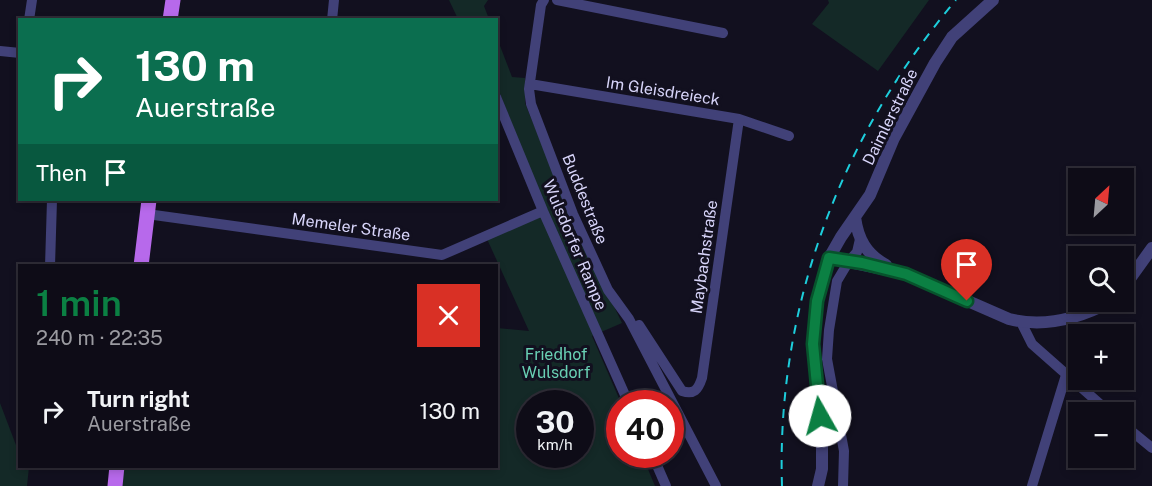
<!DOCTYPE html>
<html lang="en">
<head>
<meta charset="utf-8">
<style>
  body { margin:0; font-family:"Public Sans",sans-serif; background:#1c1a24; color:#f1f3f6; height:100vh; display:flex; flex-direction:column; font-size:22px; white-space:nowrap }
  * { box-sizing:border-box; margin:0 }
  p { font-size:20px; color:#9b9ba1 }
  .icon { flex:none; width:33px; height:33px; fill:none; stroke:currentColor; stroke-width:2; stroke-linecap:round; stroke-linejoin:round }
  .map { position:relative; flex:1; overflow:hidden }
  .details { position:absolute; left:18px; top:264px; width:480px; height:204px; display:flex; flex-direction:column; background:#0e0c17; border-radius:0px; box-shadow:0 3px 9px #0003,0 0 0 2px #2e2c36 }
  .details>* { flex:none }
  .top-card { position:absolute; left:18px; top:18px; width:480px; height:183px; border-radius:0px; box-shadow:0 3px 9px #0003,0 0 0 2px #2e2c36; background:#0b6e4f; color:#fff; overflow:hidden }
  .needle { width:39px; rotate:26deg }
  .fabs { position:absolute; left:1068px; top:168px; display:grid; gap:12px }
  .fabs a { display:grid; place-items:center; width:66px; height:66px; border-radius:0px; background:#0e0c17; box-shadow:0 3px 9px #0003,0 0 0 2px #2e2c36; font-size:30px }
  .speed { position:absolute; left:516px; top:390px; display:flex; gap:12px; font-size:30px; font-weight:700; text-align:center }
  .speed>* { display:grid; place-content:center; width:78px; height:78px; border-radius:50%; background:#0e0c17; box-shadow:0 3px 9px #0003,0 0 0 2px #2e2c36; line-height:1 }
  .speed small { font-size:15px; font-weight:400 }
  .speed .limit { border:9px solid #d22; background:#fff; color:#111 }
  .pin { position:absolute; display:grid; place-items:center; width:51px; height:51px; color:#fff; margin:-62px -26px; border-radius:50% 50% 50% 0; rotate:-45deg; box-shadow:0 0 6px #0007 }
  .pin .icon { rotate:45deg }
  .me { position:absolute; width:66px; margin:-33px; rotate:353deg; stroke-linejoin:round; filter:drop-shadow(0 0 4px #0008) }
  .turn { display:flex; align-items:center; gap:21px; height:126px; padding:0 18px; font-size:27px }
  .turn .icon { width:78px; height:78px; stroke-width:2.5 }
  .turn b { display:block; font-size:42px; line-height:51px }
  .then { display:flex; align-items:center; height:57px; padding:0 18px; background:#0003; gap:12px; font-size:22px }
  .round { display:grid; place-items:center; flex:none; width:63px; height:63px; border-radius:0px; background:#1c1a24 }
  .overview { display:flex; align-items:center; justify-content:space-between; height:102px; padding:0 18px }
  h1 { font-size:36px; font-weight:600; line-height:45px; color:#0b8043 }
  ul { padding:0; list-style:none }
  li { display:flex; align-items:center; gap:18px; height:90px; padding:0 18px }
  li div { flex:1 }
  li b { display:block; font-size:22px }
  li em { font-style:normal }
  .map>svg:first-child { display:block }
</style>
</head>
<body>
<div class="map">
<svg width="1152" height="486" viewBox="0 0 1152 486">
  <rect width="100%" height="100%" fill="#12101f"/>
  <!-- green -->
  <path fill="#142927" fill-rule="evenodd" d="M449 0H488L484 6 489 19H458Z
    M828 0H929L878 71 812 24 829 3Z
    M497 38 512 77 525 78V103L571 217 622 323 592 336 621 403 620 454 642 455 655 486H121L123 467 496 466 497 328 529 331 487 239 547 213 497 86ZM530 404H580V454H530Z
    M0 403 19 453 20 466 29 467 27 486H0Z"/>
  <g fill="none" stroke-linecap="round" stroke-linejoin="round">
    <!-- minor -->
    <path stroke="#414178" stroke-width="10" d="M544 0 541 5 529 89 531 104 573 214 608 290 629 319 716 486
      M557 0 723 33
      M29 20 32 0
      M332 20 334 0
      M0 51 20 53
      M530 84 739 119 789 136
      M496 97 543 211 629 404
      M147 214 442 255 543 211
      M50 266 52 200
      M1021 322 1032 344 1109 412
      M639 325 682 391C694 395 698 390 702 378L739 119
      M1124 425 1152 448
      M652 454 666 486
      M843 486 844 451 827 359 829 330 837 281 849 261 857 252 860 239
      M1032 486 1066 375"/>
    <!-- tertiary -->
    <path stroke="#414178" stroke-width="12" d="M855 217C858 239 866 254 886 265
      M829 258 906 274 1009 319C1045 328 1078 319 1110 302
      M1124 287 1152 248
      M818 486 822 469V439L813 344 817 301 829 258 841 237 870 195 894 138 935 63 952 37 993 0"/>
    <!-- primary -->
    <path stroke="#b769eb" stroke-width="15" d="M170 20 173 0
      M141 266 149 200
      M115 486 117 466"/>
    <!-- rail -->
    <path stroke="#1dcedc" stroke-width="2" stroke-dasharray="9 8" stroke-linecap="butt" d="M782 486C776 307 841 136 956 0"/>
  </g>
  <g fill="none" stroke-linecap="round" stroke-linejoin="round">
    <!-- route casing -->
    <g stroke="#07532c" stroke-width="15">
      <path id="route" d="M820 416 813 344 817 301 829 258 862 263 906 274 967 301"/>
    </g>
    <!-- route -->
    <use href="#route" stroke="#0b8043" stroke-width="10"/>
  </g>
  <g text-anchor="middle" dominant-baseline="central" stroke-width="6" stroke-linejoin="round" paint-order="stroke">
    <!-- street labels -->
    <g font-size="16" fill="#d7d4f9" stroke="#12101f">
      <text transform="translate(663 91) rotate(9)">Im Gleisdreieck</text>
      <text transform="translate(890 117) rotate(-64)">Daimlerstraße</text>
      <text transform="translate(585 199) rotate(68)">Buddestraße</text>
      <text transform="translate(351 227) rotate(8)">Memeler Straße</text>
      <text transform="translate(575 245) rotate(67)">Wulsdorfer Rampe</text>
      <text transform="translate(704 257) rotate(-82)">Maybachstraße</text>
    </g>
    <!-- park labels -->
    <g font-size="16" fill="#69d0b4" stroke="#12101f">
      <text x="556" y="354">Friedhof<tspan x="556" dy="18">Wulsdorf</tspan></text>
    </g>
  </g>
</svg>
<div class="fabs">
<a><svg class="needle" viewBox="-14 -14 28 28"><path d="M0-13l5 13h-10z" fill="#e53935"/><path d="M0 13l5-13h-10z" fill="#9b9ba1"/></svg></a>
<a><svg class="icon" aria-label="search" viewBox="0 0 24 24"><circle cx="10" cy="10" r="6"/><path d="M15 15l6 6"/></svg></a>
<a>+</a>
<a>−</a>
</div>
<div class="speed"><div>30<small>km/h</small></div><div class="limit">40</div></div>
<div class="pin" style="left:967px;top:301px;background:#d93025"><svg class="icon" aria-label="arrive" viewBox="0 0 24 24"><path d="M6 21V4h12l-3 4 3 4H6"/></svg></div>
<svg class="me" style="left:820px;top:416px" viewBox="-20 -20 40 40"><circle r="19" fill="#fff"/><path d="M0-13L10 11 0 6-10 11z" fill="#0b8043"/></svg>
<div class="top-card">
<div class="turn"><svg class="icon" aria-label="right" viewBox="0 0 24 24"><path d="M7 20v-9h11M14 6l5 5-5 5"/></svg><div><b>130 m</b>Auerstraße</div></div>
<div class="then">Then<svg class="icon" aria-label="arrive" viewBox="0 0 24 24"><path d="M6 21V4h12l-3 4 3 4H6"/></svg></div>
</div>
<section class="details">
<div class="overview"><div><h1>1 min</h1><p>240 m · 22:35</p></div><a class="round" style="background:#d93025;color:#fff"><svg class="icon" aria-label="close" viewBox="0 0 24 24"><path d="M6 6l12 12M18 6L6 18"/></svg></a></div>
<ul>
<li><svg class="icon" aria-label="right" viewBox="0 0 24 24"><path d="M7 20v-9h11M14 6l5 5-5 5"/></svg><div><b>Turn right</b><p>Auerstraße</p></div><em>130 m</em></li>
</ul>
</section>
</div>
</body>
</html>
